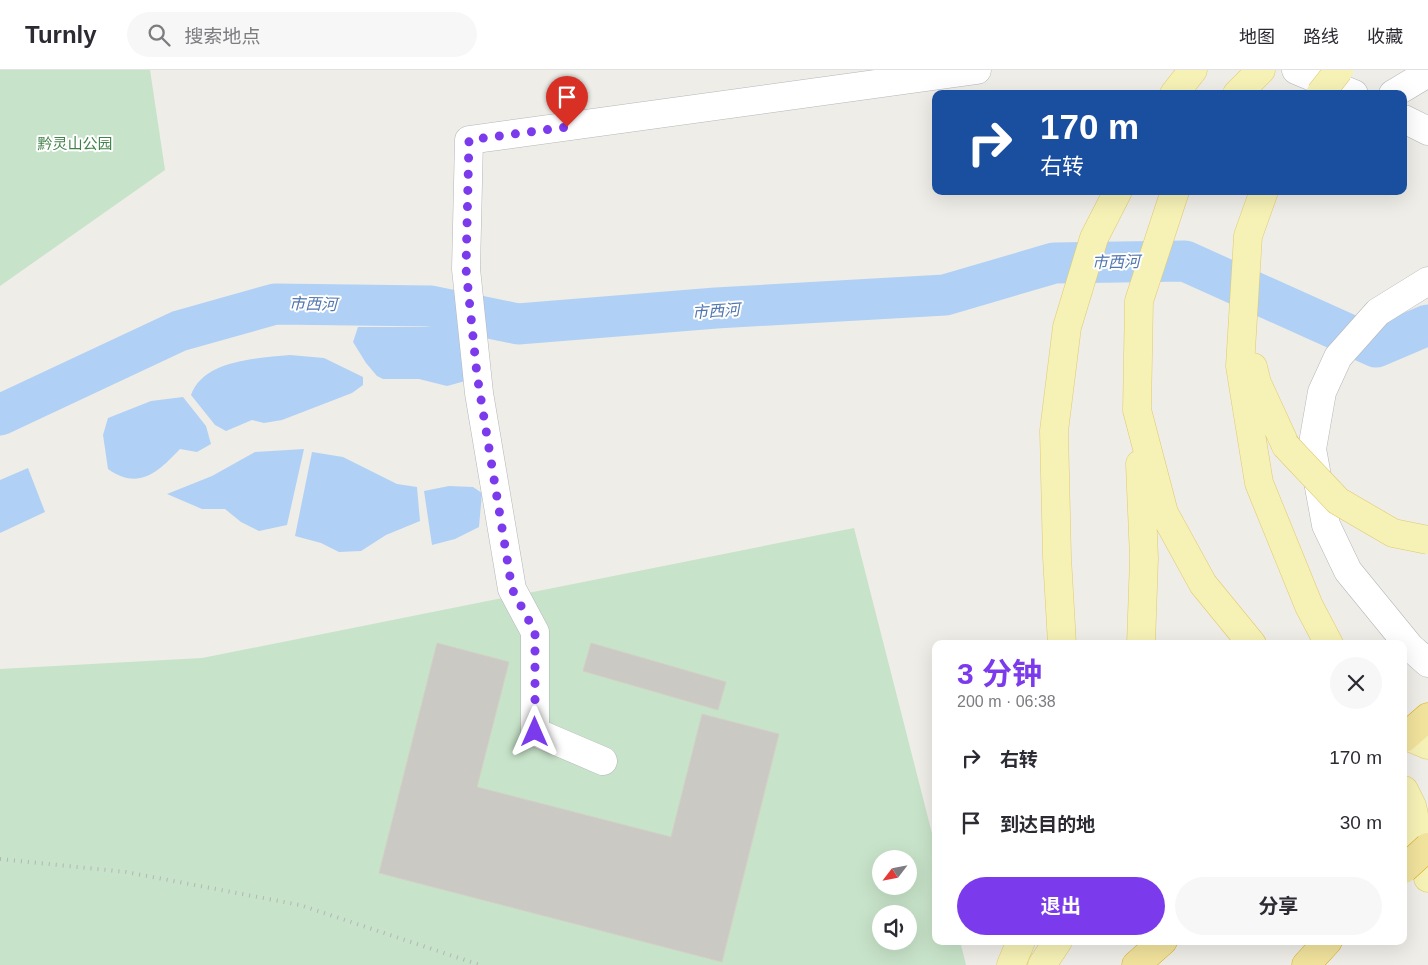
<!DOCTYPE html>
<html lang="zh">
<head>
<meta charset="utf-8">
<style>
  body { margin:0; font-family:Helvetica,"Noto Sans SC",sans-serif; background:#f7f7f7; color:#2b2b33; height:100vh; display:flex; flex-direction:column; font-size:19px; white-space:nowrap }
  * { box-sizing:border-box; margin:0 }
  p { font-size:16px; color:#7c7c81 }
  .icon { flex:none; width:28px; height:28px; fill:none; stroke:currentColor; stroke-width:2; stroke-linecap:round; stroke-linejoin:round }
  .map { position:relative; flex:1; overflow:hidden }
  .sheet { position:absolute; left:932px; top:570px; width:475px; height:305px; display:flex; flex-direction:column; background:#fff; border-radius:10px; box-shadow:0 5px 20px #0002 }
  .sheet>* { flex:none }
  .guide { position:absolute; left:932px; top:20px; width:475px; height:105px; border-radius:10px; box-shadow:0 5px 20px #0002; background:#1a4fa0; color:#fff; overflow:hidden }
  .needle { width:32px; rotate:238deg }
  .controls { position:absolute; left:872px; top:780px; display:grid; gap:10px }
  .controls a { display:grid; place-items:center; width:45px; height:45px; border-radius:50%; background:#fff; box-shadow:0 5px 20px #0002; font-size:25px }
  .pin { position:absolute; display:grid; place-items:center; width:42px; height:42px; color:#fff; margin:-51px -21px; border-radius:50% 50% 50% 0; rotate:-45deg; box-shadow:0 0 5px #0007 }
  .pin .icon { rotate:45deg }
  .me { position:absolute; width:55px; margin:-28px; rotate:0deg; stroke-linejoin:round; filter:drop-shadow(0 0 4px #0008) }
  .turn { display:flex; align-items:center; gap:18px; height:105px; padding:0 25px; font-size:22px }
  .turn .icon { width:65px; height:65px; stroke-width:2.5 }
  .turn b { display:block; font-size:35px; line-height:42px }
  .round { display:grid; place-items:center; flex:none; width:52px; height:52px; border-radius:26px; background:#f7f7f7 }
  .head { display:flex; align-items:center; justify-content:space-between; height:85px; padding:0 25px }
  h1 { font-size:30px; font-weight:700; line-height:38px; color:#7c3aed }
  .cta { display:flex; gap:10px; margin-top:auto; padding:10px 25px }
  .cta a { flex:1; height:58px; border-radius:30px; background:#7c3aed; color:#fff; font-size:20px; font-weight:700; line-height:58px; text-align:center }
  .cta a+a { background:#f7f7f7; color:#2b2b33 }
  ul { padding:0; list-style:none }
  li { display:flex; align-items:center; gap:15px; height:65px; padding:0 25px }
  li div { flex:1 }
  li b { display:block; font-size:19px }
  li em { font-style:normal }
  header { display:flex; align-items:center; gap:30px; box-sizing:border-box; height:70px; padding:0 25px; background:#fff; border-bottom:1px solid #e1e1e2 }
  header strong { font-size:24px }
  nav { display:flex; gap:28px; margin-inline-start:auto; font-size:18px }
  .search { width:350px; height:45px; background:#f7f7f7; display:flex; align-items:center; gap:12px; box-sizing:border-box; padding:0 18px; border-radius:28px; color:#7c7c81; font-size:19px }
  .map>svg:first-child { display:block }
</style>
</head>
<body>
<header>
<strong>Turnly</strong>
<div class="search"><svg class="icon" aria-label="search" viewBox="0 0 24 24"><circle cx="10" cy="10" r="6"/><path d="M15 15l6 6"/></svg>搜索地点</div>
<nav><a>地图</a><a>路线</a><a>收藏</a></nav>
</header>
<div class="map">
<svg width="1428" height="895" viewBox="0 0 1428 895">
  <rect width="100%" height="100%" fill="#efede7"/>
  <!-- green -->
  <path fill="#c7e3c9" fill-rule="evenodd" d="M0 0H150L165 100 0 216Z
    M854 458 936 779V871H960L966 895H0V599L202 588ZM881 789H909V816H881ZM881 844H909V871H881Z"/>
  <!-- water -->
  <path fill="#b0d1f5" d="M448 254 465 259 469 310 447 316 419 309H383L377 306 366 293 353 272 358 257H425Z
    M290 285 324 288 363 307V315L352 323 282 350 264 353 252 350 226 361 215 355 191 325C203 290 257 288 290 285Z
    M183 327 206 356 211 374 197 382 180 379C158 402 139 421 108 399L103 365 108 348 151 331Z
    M304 379 287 455 259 461 241 452 225 439H202L167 424 212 406 255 382Z
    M312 382 343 387 397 414 417 417 420 451 386 465 361 481 339 482 321 473 295 466Z
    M28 398 45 442 0 463V410Z
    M449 416 473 417 482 423 479 457 455 469 432 475 424 421Z"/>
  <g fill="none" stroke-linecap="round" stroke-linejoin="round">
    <!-- river -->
    <path stroke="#b0d1f5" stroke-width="41" d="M0 345 179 261 275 234 431 236 518 254 716 238 945 225 1054 193 1185 191 1376 277 1428 255"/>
  </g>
  <!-- building -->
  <path fill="#cac9c3" stroke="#d3d0c6" d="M437 573 509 592 477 717 671 767 702 644 779 664 722 892 379 803Z
    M591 573 726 612 718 640 583 601Z"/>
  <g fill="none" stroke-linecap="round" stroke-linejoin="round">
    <!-- minor casing -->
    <g stroke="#b4b6ba" stroke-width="29">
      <path id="minor" d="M1296 0 1354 24
        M1393 24 1428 3
        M1404 49 1428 61
        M1428 211 1378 242 1338 287 1322 322 1312 379 1326 455 1348 501 1410 577 1428 593
        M603 691 535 662V562L512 519 479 323 466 199 469 70 977 0"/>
    </g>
    <!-- major casing -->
    <g stroke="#e1ca6e" stroke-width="29">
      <path id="major" d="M1174 24 1193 0
        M1237 24 1261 0
        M1175 121 1139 231 1137 340 1164 443 1203 514 1252 574
        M1264 121 1248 166 1240 296 1259 413 1309 536 1329 574
        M1253 297 1257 313 1286 376
        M1140 394 1144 488 1141 574
        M1062 574 1057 487 1054 361 1067 257 1094 168 1118 121
        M1404 665 1428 675
        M1404 720 1412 736 1428 808
        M1011 895 1021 871
        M1042 895 1058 871"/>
    </g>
    <!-- highway casing -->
    <g stroke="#daae1c" stroke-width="29">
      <path id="highway" d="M1404 668 1428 647
        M1136 895 1163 871
        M1306 895 1328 871"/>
    </g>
    <!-- minor -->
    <use href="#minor" stroke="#fff" stroke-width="28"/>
    <!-- major -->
    <use href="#major" stroke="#f6f1b5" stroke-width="28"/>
    <!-- highway -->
    <use href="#highway" stroke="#f1e29c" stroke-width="28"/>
    <!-- rail -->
    <path stroke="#b4b5b5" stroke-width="4" stroke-dasharray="1 6" stroke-linecap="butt" d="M0 789 126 802 300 835 480 895"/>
    <!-- major-bridge casing -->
    <g stroke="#e1ca6e" stroke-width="29" stroke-linecap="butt">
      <path id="major-bridge" d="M1320 24 1339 0
        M1286 376 1338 431 1393 463 1428 470"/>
    </g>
    <!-- highway-bridge casing -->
    <g stroke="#daae1c" stroke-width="29" stroke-linecap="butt">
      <path id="highway-bridge" d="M1404 799 1428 777"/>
    </g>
    <!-- major-bridge -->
    <use href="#major-bridge" stroke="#f6f1b5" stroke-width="28"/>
    <!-- highway-bridge -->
    <use href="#highway-bridge" stroke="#f1e29c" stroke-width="28"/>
  </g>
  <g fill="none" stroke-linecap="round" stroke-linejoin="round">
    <!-- route -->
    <path stroke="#7c3aed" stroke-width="9" stroke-dasharray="0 16.2" d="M535 662V562L512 519 477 305 466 199 469 70 567 57"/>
  </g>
  <g text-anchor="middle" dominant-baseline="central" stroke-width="4" stroke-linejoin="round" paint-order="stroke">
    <!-- park labels -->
    <g font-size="15" fill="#418249" stroke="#fff">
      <text x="75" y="73">黔灵山公园</text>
    </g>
    <!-- water labels -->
    <g font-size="16" font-style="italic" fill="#5277ae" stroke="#fff">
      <text transform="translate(1116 192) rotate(-1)">市西河</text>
      <text transform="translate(313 234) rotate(1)">市西河</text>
      <text transform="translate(716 241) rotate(-4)">市西河</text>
    </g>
  </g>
</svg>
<div class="controls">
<a><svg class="needle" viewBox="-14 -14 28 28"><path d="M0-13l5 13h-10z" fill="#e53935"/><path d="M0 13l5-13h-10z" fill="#7c7c81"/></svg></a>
<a><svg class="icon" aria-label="sound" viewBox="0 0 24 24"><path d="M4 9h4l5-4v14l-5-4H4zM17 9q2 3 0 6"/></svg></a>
</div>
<div class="pin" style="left:567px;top:57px;background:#d93025"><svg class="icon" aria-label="arrive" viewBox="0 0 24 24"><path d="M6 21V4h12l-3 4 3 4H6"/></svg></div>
<svg class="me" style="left:535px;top:662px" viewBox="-20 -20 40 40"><path d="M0-17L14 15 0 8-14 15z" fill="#7c3aed" stroke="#fff" stroke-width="4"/></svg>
<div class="guide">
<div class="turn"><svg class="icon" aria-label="right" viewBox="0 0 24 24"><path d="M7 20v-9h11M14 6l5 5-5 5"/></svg><div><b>170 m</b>右转</div></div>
</div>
<section class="sheet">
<div class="head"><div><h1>3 分钟</h1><p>200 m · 06:38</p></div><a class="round"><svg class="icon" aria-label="close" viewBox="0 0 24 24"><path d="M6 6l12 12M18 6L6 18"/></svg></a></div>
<ul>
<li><svg class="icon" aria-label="right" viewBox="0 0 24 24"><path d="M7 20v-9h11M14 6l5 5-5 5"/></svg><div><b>右转</b></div><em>170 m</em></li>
<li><svg class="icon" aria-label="arrive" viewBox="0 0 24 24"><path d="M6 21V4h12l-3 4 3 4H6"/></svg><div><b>到达目的地</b></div><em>30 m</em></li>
</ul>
<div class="cta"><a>退出</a><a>分享</a></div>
</section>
</div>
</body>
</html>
